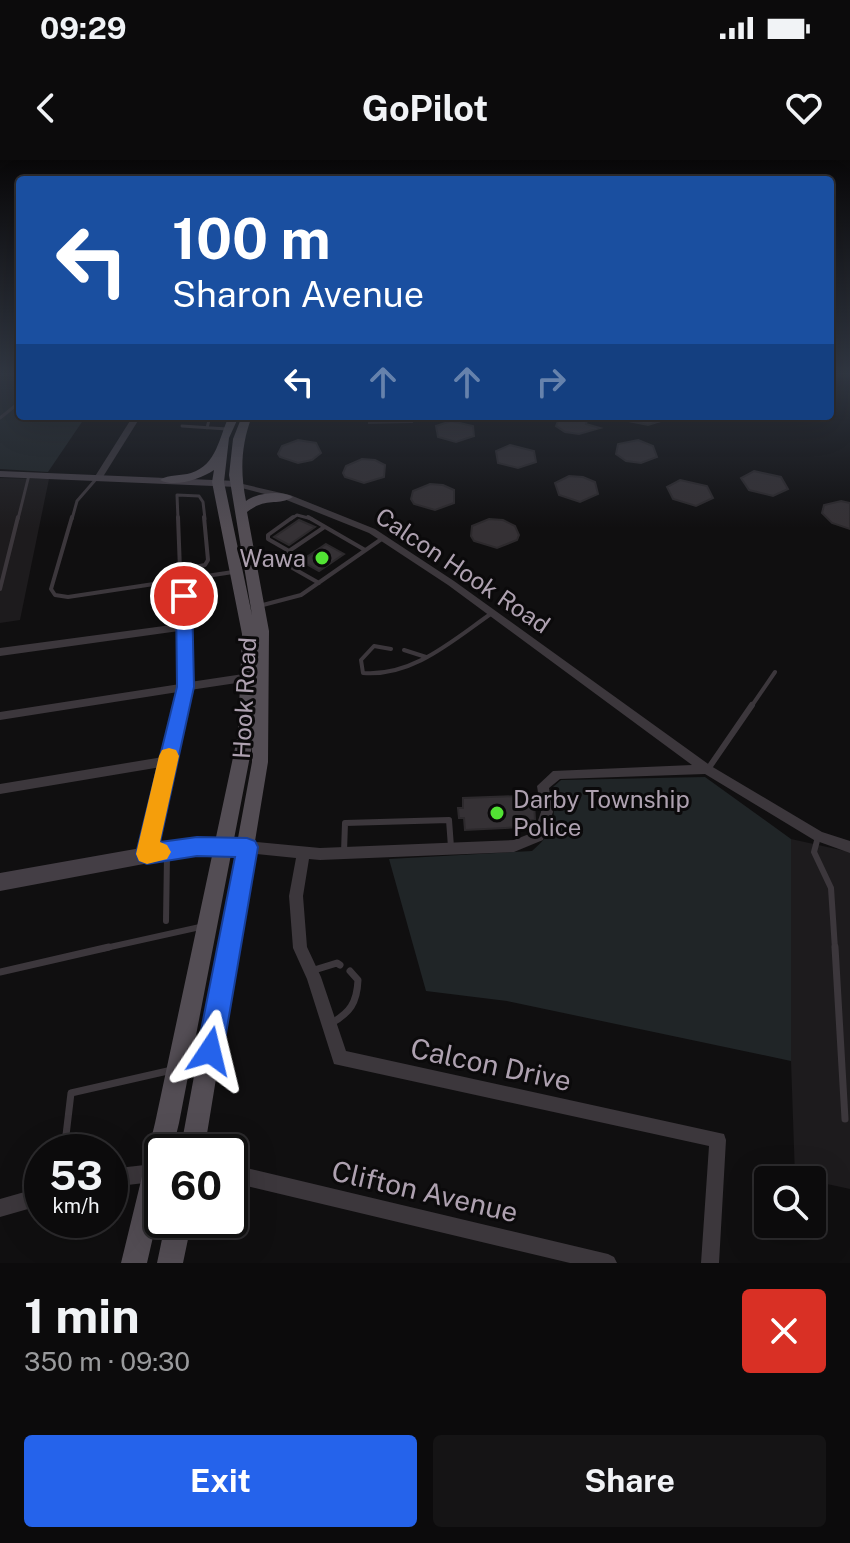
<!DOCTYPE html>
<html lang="en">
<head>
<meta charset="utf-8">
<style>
  body { margin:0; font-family:"Public Sans",sans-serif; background:#151415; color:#f1f3f6; height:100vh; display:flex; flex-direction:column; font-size:30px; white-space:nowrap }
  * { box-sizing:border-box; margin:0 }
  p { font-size:26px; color:#9a9b9d }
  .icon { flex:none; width:44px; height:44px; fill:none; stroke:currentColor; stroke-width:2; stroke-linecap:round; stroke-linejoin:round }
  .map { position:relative; height:1103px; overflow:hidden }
  .sheet { display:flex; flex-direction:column; background:#0c0b0c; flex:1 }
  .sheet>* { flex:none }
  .hud { position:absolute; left:16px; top:16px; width:818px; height:244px; border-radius:8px; box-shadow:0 8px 32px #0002,0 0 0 2px #2c2b2d; background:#1a4fa0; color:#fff; overflow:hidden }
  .controls { position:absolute; left:754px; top:1006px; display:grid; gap:16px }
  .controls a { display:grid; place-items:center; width:72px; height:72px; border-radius:8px; background:#0c0b0c; box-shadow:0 8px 32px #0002,0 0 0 2px #2c2b2d; font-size:40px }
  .speed { position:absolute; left:24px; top:974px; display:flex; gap:16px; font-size:40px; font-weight:700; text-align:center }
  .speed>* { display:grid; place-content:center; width:104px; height:104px; border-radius:50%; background:#0c0b0c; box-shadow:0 8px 32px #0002,0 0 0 2px #2c2b2d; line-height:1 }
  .speed small { font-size:20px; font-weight:400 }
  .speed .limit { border:4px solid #111; border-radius:12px; background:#fff; color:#111 }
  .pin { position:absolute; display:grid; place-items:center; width:68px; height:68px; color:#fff; margin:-34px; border:4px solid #fff; border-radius:50%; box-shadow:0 2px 8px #0007 }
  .me { position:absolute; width:88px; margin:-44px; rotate:10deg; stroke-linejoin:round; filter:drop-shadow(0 0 6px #0008) }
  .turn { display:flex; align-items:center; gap:28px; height:168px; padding:0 24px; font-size:36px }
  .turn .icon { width:104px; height:104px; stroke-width:2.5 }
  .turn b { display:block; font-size:56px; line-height:68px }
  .lanes { display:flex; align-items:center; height:76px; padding:0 24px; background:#0003; justify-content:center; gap:40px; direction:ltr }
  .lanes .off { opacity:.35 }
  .round { display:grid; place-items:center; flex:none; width:84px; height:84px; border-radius:8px; background:#151415 }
  .headline { display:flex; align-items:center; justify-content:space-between; height:136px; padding:0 24px }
  h1 { font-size:48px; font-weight:700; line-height:60px }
  .primary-button { display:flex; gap:16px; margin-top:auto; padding:16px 24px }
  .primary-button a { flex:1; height:92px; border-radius:8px; background:#2563eb; color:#fff; font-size:32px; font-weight:700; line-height:92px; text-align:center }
  .primary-button a+a { background:#151415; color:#f1f3f6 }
  .status { display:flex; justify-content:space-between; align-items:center; height:56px; padding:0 40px; background:#0c0b0c; direction:ltr }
  .status svg { height:22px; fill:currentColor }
  header { display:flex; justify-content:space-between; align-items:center; height:104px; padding:0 24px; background:#0c0b0c; font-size:36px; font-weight:700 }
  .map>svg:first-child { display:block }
</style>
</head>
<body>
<div class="status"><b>09:29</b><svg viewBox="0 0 49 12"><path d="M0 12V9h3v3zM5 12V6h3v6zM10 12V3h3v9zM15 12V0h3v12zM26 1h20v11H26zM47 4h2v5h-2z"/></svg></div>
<header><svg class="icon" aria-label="back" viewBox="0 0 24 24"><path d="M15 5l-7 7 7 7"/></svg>GoPilot<svg class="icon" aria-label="heart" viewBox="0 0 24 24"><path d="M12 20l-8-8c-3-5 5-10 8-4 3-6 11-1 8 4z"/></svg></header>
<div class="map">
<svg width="850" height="1103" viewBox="0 0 850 1103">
  <rect width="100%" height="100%" fill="#100f10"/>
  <!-- built -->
  <path fill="#1d1b1d" d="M0 318 49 319 20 460 0 463Z
    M791 679 850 692V1029L795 1017 791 901Z"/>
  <!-- green -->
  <path fill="#202527" d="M0 214H20V256H86L48 312 0 309Z
    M705 617 791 679V901L507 841 426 831 389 699 532 691C558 669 554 658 553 627L561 620Z"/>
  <!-- building -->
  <path fill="#353135" stroke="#2c292c" stroke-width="2" d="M369 256H412V262L369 263Z
    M560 256H588L586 264 600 268 579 274 565 272 556 266Z
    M618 256H674V257L648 265 618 259Z
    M451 261 473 266 474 276 456 282 438 277 436 266Z
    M298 280 316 283 321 293 312 300 298 303 280 297 278 294 282 286Z
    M638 280 653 286 657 297 641 303 626 301 616 294 618 284Z
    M510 285 534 291 536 302 518 308 498 303 496 291Z
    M362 299 375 300 385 305 384 317 364 323 345 317 343 313 346 306Z
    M754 311 781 317 788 329 773 336 749 330 741 318Z
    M569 316 583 317 595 322 598 334 580 342 559 335 555 323Z
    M680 320 707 326 713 338 696 346 673 339 667 327Z
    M430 324 443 325 454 330V343L435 350 414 344 411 339 413 331Z
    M841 341 850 343V369L832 363 822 353 824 345Z
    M489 359 503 360 515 366 519 375 517 380 497 388 474 381 471 376 472 366Z
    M299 360 315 367 289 385 274 377Z
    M326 384 344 394 319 411 301 401Z
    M519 636 520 643 534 642 535 660H523L524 667 465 670 464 658H459L458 648H463V638Z"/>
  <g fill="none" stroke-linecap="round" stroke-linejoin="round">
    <!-- lane-far3 -->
    <path stroke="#3c373c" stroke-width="3" d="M0 258 20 242
      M182 266 227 269
      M207 268 210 256
      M18 359 29 315
      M72 359 77 341 97 318
      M178 359 177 335 199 336 203 342 205 359
      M291 359 297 355 312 359"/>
    <!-- lane-far2 -->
    <path stroke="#3c373c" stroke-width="4" d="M72 357 51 429 55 435 68 437 233 412
      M178 357 180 410
      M293 357 268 375V379L289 391 282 402 319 423
      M308 357 365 390
      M289 391 323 368
      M180 410V420
      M180 410 205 405 208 400 204 357
      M0 429 18 357
      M259 446 301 435 383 378
      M391 489 374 486 361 500 363 513C413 517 453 480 492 453
      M404 490 426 497
      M751 547 775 512"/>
    <!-- lane-far1 -->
    <path stroke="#3c373c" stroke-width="6" d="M708 609 752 545
      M818 677 814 692 831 728 835 789
      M344 692 345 663 449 660 451 687
      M166 761 167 696
      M101 789 200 767"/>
    <!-- lane -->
    <path stroke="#3c373c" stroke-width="7" d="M835 787 845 959
      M311 811 337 803 340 805
      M0 812 109 787
      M330 864C350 853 357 843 358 820L350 811
      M64 992 71 933 172 910"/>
    <!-- street -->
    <path fill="#3c373c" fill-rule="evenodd" d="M133 256H141L101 320H95L94 318Z
      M234 322 290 335 375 369 454 421 711 606 822 672 850 681V693L814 680 705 614 560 619 549 628 553 652 543 680 514 692 320 700 309 699 303 736 307 787 321 817 346 891 724 974 726 980 719 1103H701L709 986 334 904 307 819 293 788 289 736 296 698 247 693 242 691 241 687 242 683 247 681 320 688 514 680 534 672 541 652 537 626 553 611 692 605 448 425 369 373 284 339 234 326Z
      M184 433 189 436 190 522 250 513 255 517 250 521 190 530 152 698 147 700 142 698 141 694 161 607 0 634V624L163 597 178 532 0 560V552L180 524 179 471 0 496V488L179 464V436Z
      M162 1003V1021L110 1027V1009Z
      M230 1004 608 1094 614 1097 617 1103H570L230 1022Z
      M42 1027V1045L0 1057V1039Z"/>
    <!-- secondary -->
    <path fill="#443e45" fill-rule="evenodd" d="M0 311 237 321 243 324 237 327 0 317Z
      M197 678 247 679 254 681 256 687 254 693 247 695 197 694 0 731V713Z"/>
    <!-- primary -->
    <path fill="#534d54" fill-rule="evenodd" d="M229 256H239L229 278 224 322 252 455 229 315 233 279 242 256H252C241 285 240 311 246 341 256 333 282 330 293 337 276 347 268 336 247 352L269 471 268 602 204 992H180L252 602V586L179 963 172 992H162V1038L147 1103H121L155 963 238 574 242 474 212 322 214 310C201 319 174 328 160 320 169 314 181 316 191 313 217 305 219 277 229 256Z
      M166 1060H192L183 1103H157Z"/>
  </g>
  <!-- sky -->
  <linearGradient id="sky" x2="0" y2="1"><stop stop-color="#090809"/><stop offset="0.58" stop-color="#313742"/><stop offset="1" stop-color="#313742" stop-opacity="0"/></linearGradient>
  <rect width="850" height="368" fill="url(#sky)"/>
  <!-- route -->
  <path fill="#2563eb" stroke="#184099" stroke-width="2" d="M184 431 192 436 194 527 160 682 197 677 247 678 255 681 258 687 223 891 219 900 210 903 201 900 197 891 235 697 197 696 147 704 139 701 136 694 177 527 176 436Z"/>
  <!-- slow -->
  <path fill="#f59e0b" d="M169 588 176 590 179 596 160 682 167 685 171 692 167 699 147 704 139 701 136 694 159 596 162 590Z"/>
  <!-- markers -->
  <g fill="#52e334" stroke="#0b0a0b" stroke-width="3">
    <circle cx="322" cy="398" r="8"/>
    <circle cx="497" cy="653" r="8"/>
  </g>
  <g text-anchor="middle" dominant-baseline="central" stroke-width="6" stroke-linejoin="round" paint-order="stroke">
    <!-- poi labels -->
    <g font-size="24" fill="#aea1b0" stroke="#0b0a0b" text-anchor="end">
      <text x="306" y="398">Wawa</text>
      <text x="513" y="639" text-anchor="start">Darby Township<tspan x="513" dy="28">Police</tspan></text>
    </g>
    <!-- street labels -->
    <g font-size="24" fill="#aea1b0" stroke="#0b0a0b">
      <text transform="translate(463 410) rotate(34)">Calcon Hook Road</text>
      <text transform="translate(244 538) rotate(-87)">Hook Road</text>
    </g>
    <!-- near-street labels -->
    <g font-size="28" fill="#aea1b0" stroke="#0b0a0b">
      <text transform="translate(491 904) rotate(12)">Calcon Drive</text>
      <text transform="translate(425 1031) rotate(13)">Clifton Avenue</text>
    </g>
  </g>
</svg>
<div class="controls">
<a><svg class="icon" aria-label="search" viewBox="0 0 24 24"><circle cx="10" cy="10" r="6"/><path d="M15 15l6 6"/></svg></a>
</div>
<div class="speed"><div>53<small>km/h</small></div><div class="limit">60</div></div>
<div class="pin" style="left:184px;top:436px;background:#d93025"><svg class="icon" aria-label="arrive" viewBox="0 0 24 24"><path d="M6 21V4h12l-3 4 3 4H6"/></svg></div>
<svg class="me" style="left:210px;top:891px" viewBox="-20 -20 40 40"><path d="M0-17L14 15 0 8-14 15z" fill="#2563eb" stroke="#fff" stroke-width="4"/></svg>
<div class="hud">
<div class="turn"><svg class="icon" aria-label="left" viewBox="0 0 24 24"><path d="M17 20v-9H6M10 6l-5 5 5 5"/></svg><div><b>100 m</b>Sharon Avenue</div></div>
<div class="lanes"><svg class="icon" aria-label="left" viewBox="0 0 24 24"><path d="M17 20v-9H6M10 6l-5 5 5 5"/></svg><svg class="icon off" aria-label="ahead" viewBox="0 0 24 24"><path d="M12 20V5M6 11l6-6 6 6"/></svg><svg class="icon off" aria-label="ahead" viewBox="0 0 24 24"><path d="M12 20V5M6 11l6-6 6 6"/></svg><svg class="icon off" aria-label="right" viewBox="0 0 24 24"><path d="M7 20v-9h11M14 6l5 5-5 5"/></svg></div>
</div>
</div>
<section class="sheet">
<div class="headline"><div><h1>1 min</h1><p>350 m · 09:30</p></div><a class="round" style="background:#d93025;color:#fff"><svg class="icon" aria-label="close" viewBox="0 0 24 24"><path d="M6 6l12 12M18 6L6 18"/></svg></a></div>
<div class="primary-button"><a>Exit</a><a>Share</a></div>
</section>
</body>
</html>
